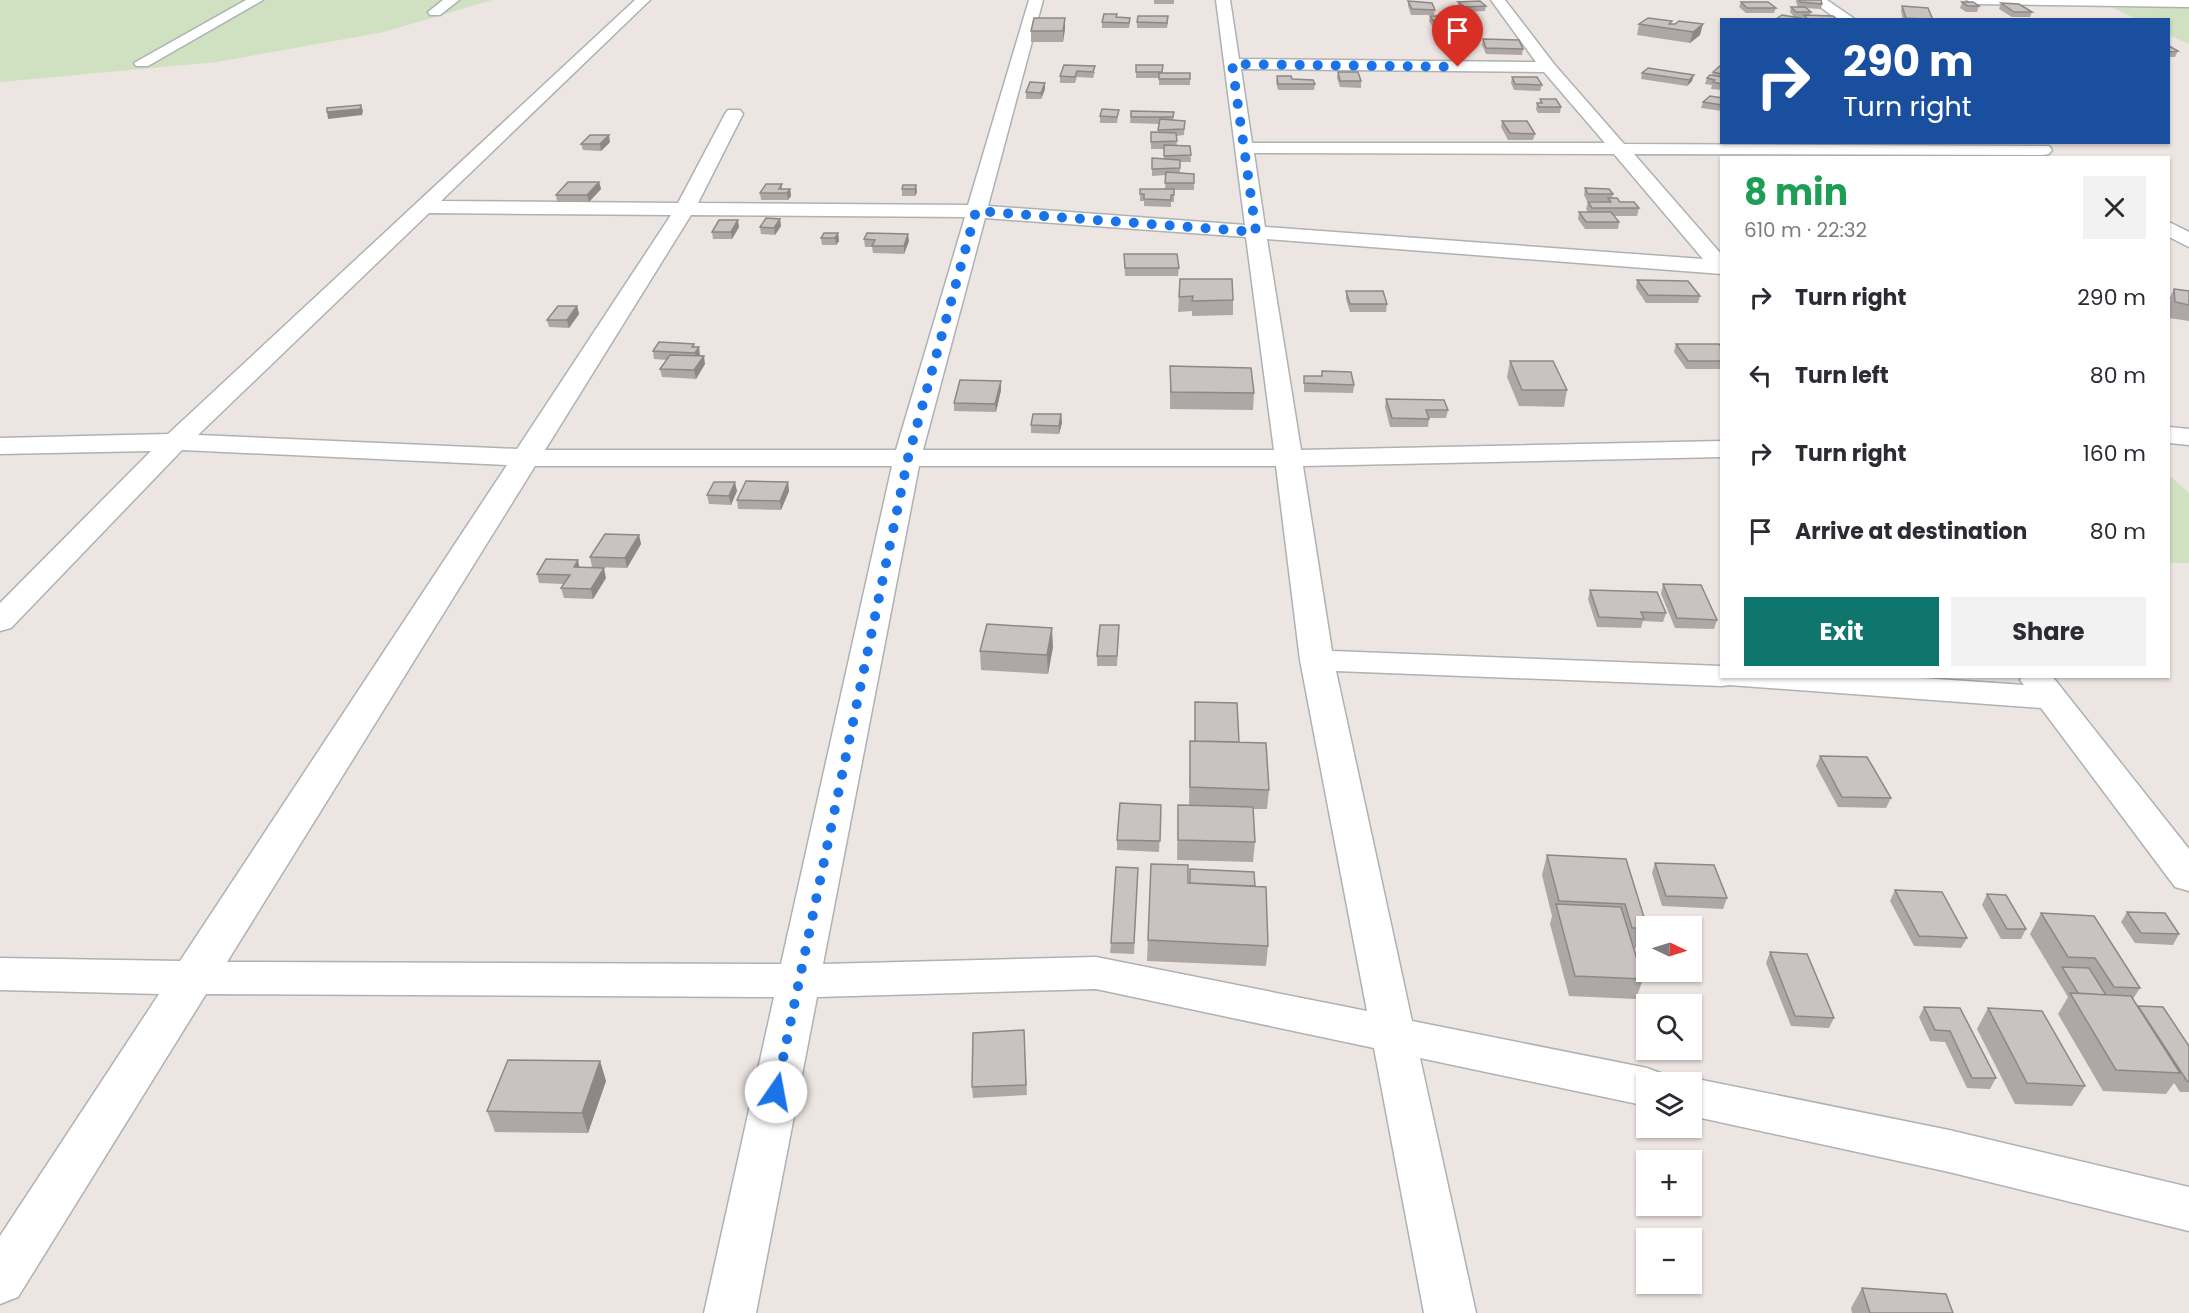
<!DOCTYPE html>
<html lang="en">
<head>
<meta charset="utf-8">
<style>
  body { margin:0; font-family:Poppins,sans-serif; background:#f2f2f3; color:#2b2b33; height:100vh; display:flex; flex-direction:column; font-size:22px; white-space:nowrap }
  * { box-sizing:border-box; margin:0 }
  p { font-size:20px; color:#7c7c81 }
  .icon { flex:none; width:33px; height:33px; fill:none; stroke:currentColor; stroke-width:2; stroke-linecap:round; stroke-linejoin:round }
  .map { position:relative; flex:1; overflow:hidden }
  .side { position:absolute; left:1720px; top:156px; width:450px; height:522px; display:flex; flex-direction:column; background:#fff; border-radius:0px; box-shadow:0 2px 4px #0004 }
  .side>* { flex:none }
  .hud { position:absolute; left:1720px; top:18px; width:450px; height:126px; border-radius:0px; box-shadow:0 2px 4px #0004; background:#1a4fa0; color:#fff; overflow:hidden }
  .needle { width:39px; rotate:94deg }
  .buttons { position:absolute; left:1636px; top:916px; display:grid; gap:12px }
  .buttons a { display:grid; place-items:center; width:66px; height:66px; border-radius:0px; background:#fff; box-shadow:0 2px 4px #0004; font-size:30px }
  .pin { position:absolute; display:grid; place-items:center; width:51px; height:51px; color:#fff; margin:-62px -26px; border-radius:50% 50% 50% 0; rotate:-45deg; box-shadow:0 0 6px #0007 }
  .pin .icon { rotate:45deg }
  .me { position:absolute; width:66px; margin:-33px; rotate:12deg; stroke-linejoin:round; filter:drop-shadow(0 0 4px #0008) }
  .turn { display:flex; align-items:center; gap:21px; height:126px; padding:0 24px; font-size:27px }
  .turn .icon { width:78px; height:78px; stroke-width:2.5 }
  .turn b { display:block; font-size:42px; line-height:51px }
  .round { display:grid; place-items:center; flex:none; width:63px; height:63px; border-radius:0px; background:#f2f2f3 }
  .summary { display:flex; align-items:center; justify-content:space-between; height:102px; padding:0 24px }
  h1 { font-size:36px; font-weight:700; line-height:45px; color:#1e9e55 }
  .button { display:flex; gap:12px; margin-top:auto; padding:12px 24px }
  .button a { flex:1; height:69px; border-radius:0px; background:#0f766e; color:#fff; font-size:24px; font-weight:700; line-height:69px; text-align:center }
  .button a+a { background:#f2f2f3; color:#2b2b33 }
  ul { padding:0; list-style:none }
  li { display:flex; align-items:center; gap:18px; height:78px; padding:0 24px }
  li div { flex:1 }
  li b { display:block; font-size:22px }
  li em { font-style:normal }
  .map>svg:first-child { display:block }
</style>
</head>
<body>
<div class="map">
<svg width="2189" height="1313" viewBox="0 0 2189 1313">
  <rect width="100%" height="100%" fill="#ece5e2"/>
  <!-- green -->
  <path fill="#cfe1c0" d="M0 0H492L384 32 217 62 0 82Z
    M2189 7V44L2169 35V20L2137 19 2113 8Z
    M2169 475 2189 493V563H2169Z"/>
  <g fill="none" stroke-linecap="round" stroke-linejoin="round">
    <!-- minor casing -->
    <g stroke="#adb2b3" stroke-width="3">
      <path id="minor" d="M246 0H263L148 66H136L134 63Z
        M443 0H459L440 15H430L428 12Z
        M635 0H650L441 201 678 203 725 114 728 110H740L743 114 698 203 968 205 1029 0H1043L988 206 1245 225 1216 0H1230L1239 59 1536 62 1491 0H1505L1554 64 1624 144 2049 146 2052 150 2049 154 2043 155 1634 154 1722 255V274L1267 239 1301 450 1722 441V457L1303 466 1332 651 1722 666V676H1893L2024 685 2020 680 2023 676H2052L2189 849V891L2175 887 2041 708 1729 685 1722 686 1336 671 1412 1021 1647 1068 1663 1074 1668 1083H1647V1106L1420 1058 1476 1313H1424L1374 1048 1096 989 817 997 756 1313H704L774 997 206 994 18 1297 0 1304V1236L159 994 0 990V958L180 961 507 465 182 450 11 628 0 631V603L151 451 0 454V438L168 434ZM1241 69 1544 72 1605 143H1252ZM1254 153 1614 154 1703 259 1265 227ZM429 213 671 215 517 449 198 435ZM691 215 965 217 896 450H545ZM985 218 1246 237 1274 450H923ZM535 466H892L781 964 227 962ZM919 466H1276L1300 660 1367 1011 1096 957 823 964Z
        M1811 0H1827L1856 20H1838Z
        M1967 0H2189V7L1974 4Z
        M2169 222 2189 232V247L2169 237Z
        M2169 427 2189 429V445L2169 443Z
        M1692 1078 1949 1130 2189 1187V1231L1949 1172 1692 1116V1083H1677Z"/>
    </g>
    <!-- minor -->
    <use href="#minor" fill="#fff" fill-rule="evenodd"/>
  </g>
  <!-- wall -->
  <path fill="#ada7a5" d="M1154 0H1174V4H1154Z
    M1796 0H1821L1822 4 1821 9 1806 8 1811 12 1810 15 1838 20H1803V18L1794 17 1790 12 1791 7H1798L1796 2Z
    M1408 1 1435 10 1434 15H1411L1408 6Z
    M1458 2 1486 6 1485 11 1464 12 1458 8Z
    M1741 2 1776 8 1774 13H1746L1739 7Z
    M1962 2 1979 6 1977 12H1966L1960 8Z
    M2001 3 2032 12 2030 17H2012L1999 9Z
    M1902 6 1933 20H1903L1901 11Z
    M1430 16 1456 22 1455 27H1433L1429 21Z
    M1117 17 1130 23 1129 28H1102V22Z
    M1065 18V29L1063 42H1031V31Z
    M1137 22H1168L1167 28H1137Z
    M1639 24H1675L1700 35 1690 43 1637 35Z
    M1441 34 1468 38 1467 43H1455V47L1443 46 1441 39Z
    M1483 39 1523 49 1522 55 1486 54 1482 45Z
    M2169 46 2178 51 2175 57H2169Z
    M1064 65 1095 72 1093 78 1077 77 1075 83H1060V76Z
    M1136 65 1162 73H1190V85H1159V78H1136Z
    M1722 67V90L1711 89 1712 85 1705 84 1707 78 1712 75 1713 72Z
    M1338 72 1361 81V88L1340 87 1337 78Z
    M1642 73 1692 81 1687 86 1641 79Z
    M1277 76 1315 84 1314 90H1278L1276 82Z
    M1512 77 1542 85 1540 91 1514 90 1511 83Z
    M1045 89 1041 99H1026V92Z
    M1722 98V111L1701 108 1703 102Z
    M1540 99 1561 107 1560 113H1538L1536 109 1537 103H1540Z
    M1119 110 1117 123H1100V116Z
    M1131 111 1174 112 1173 120 1185 121 1184 135 1176 136 1177 146H1190L1191 162H1180V173L1194 174V190H1174V202H1171V207L1144 206V201H1140V189H1165L1166 175 1152 176V158L1164 159V149H1151V132H1158L1159 124 1130 123Z
    M1502 121 1535 134 1533 140H1508L1501 127Z
    M610 142 601 151 583 150 581 144Z
    M599 182 601 189 589 202H557L556 195Z
    M782 184V189H790L791 196 788 200H761L760 193Z
    M916 185 917 192 915 196H902V189Z
    M1585 188 1613 194 1612 198 1620 202 1639 208 1637 216H1614L1619 222 1618 229H1585L1578 219 1579 212H1588L1586 209 1588 202 1607 201H1587L1584 195Z
    M780 219 781 226 775 235 761 234 760 227Z
    M739 227 732 239H713L712 232Z
    M838 233 839 241 836 245H822L821 238Z
    M864 239 909 241 904 254 873 253 872 247H865Z
    M1124 254 1179 268 1178 276H1125Z
    M1180 279 1233 300V315L1192 316V311L1178 312Z
    M1637 280 1700 296 1698 303H1646L1636 288Z
    M2174 289 2189 291V321L2169 318V299Z
    M1346 291 1387 304 1386 312H1350L1346 299Z
    M577 306 579 314 569 328 549 327 547 320Z
    M694 344 695 347 705 364 696 379 662 377 660 369 667 360 654 359 653 351Z
    M1676 344 1722 348V369H1686L1674 352Z
    M1510 361 1567 390 1564 407 1519 406 1507 377Z
    M1170 366 1254 393 1253 410 1170 409Z
    M1322 371 1354 385 1353 393 1304 392V376H1321Z
    M1001 390 996 412 954 411V403Z
    M1386 399 1448 410 1446 418H1429L1428 427H1390L1385 407Z
    M1061 414 1062 423 1059 434 1031 433V425Z
    M788 482 789 491 781 510 738 509 737 500Z
    M737 491 731 505 709 504 707 495Z
    M639 535 641 544 627 568 592 567 590 557Z
    M579 567 606 578 593 599 564 598 561 588 564 584 539 583 537 574Z
    M1663 584 1717 620 1714 629 1675 628 1661 594Z
    M1590 590 1666 613 1663 622 1643 621 1641 628 1597 627 1588 599Z
    M1119 625 1117 666H1097V656Z
    M1053 647 1048 674 981 670 980 651Z
    M1195 702 1239 742 1269 790 1267 809H1253L1255 842 1253 862 1177 860 1178 805 1189 806 1190 741H1195Z
    M1820 756 1891 798 1886 808 1838 807 1816 766Z
    M1161 805 1159 852 1117 850V840Z
    M1547 855 1626 859 1647 927V931L1641 949 1634 948 1643 979 1636 999 1569 996 1550 924 1552 916 1542 875Z
    M1655 863 1727 898 1723 909 1662 906 1652 873Z
    M1151 864 1188 883H1189L1190 869 1255 886 1268 946 1266 966 1147 961Z
    M1138 868 1134 954 1110 953 1111 943Z
    M1895 890 1967 938 1961 948 1914 946 1890 901Z
    M1987 894 2026 929 2021 939H2001L1982 905Z
    M2127 912 2179 934 2173 945 2135 943 2121 922Z
    M2041 913 2140 988 2133 999 2138 1006 2189 1046V1092H2180L2174 1083 2166 1094 2103 1091 2058 1014 2068 997 2030 934Z
    M1770 952 1834 1018 1829 1028 1791 1026 1766 963Z
    M1924 1007 1960 1008 1996 1078 1990 1089 1967 1088 1945 1042 1930 1041 1919 1017Z
    M1988 1008 2085 1086 2072 1106 2015 1104 1977 1029Z
    M1024 1030 1027 1095 973 1098 972 1087Z
    M600 1061 606 1081 588 1133 495 1132 487 1111Z
    M1862 1288 1953 1313H1852L1851 1308Z"/>
  <!-- shaded-wall -->
  <path fill="#8d8886" d="M1065 18V29L1063 42V31Z
    M1703 24 1700 35 1690 43 1693 32Z
    M1694 75 1692 81 1687 86 1689 80Z
    M1045 83V89L1041 99V93Z
    M361 105 363 111 362 115 328 119 327 112Z
    M609 135 610 142 601 151 600 144Z
    M599 182 601 189 589 202 587 195Z
    M916 185 917 192 915 196V189Z
    M790 189 791 196 788 200 787 193Z
    M780 219 781 226 775 235 774 228Z
    M738 220 739 227 732 239 731 232Z
    M838 233 839 241 836 245 835 238Z
    M908 234 909 241 904 254V246Z
    M577 306 579 314 569 328 567 320Z
    M699 347 700 355 696 361 695 353Z
    M704 356 705 364 696 379 694 370Z
    M1001 381V390L996 412 995 404Z
    M1061 414 1062 423 1059 434V426Z
    M735 482 737 491 731 505 729 496Z
    M788 482 789 491 781 510 780 501Z
    M639 535 641 544 627 568 625 558Z
    M578 560 580 570 574 567Z
    M604 568 606 578 593 599 591 589Z
    M1052 628 1053 647 1048 674 1047 655Z
    M600 1061 606 1081 588 1133 582 1113Z"/>
  <!-- building -->
  <path fill="#c9c2c0" stroke="#8d8886" stroke-width="1.5" d="M1799 0H1821L1822 4 1800 2Z
    M1408 1 1432 3 1435 10 1412 9Z
    M1480 1 1486 6 1465 7 1458 2Z
    M1741 2H1768L1776 8H1747Z
    M1962 2H1973L1979 6H1968Z
    M2001 3 2019 4 2032 12H2014Z
    M1902 6 1928 8 1933 20 1906 18Z
    M1791 7H1805L1811 12H1796Z
    M1104 14H1117L1116 17 1130 18 1129 23 1102 22Z
    M1782 15 1800 18 1797 20 1776 19Z
    M1804 15 1833 16 1838 20H1809Z
    M1138 16H1168L1167 23 1137 22Z
    M1430 16H1451L1456 22H1434Z
    M1034 18H1065L1063 31H1031Z
    M1648 18 1672 21 1669 24H1675L1679 21 1703 24 1693 32 1639 24Z
    M1441 34H1467L1468 38 1454 37 1455 41H1444Z
    M1483 39 1519 40 1523 49 1486 48Z
    M2169 46 2178 51 2169 52Z
    M1064 65 1095 66 1093 72 1077 71 1075 77 1060 76Z
    M1136 65H1163L1162 72H1136Z
    M1720 66 1722 67V74L1713 72Z
    M1648 68 1694 75 1689 80 1642 73Z
    M1338 72H1358L1361 81H1340Z
    M1159 73H1190V79H1159Z
    M1710 75 1722 77V84L1713 82 1715 80 1707 78Z
    M1277 76H1291L1292 79 1313 80 1315 84H1278Z
    M1512 77H1537L1542 85 1515 84Z
    M1030 82 1045 83 1041 93 1026 92Z
    M1710 96 1722 98V105L1703 102Z
    M1540 99H1556L1561 107H1539L1537 103H1542Z
    M361 105 360 109 327 112V108Z
    M1102 109 1119 110 1117 117 1100 116Z
    M1131 111 1174 112 1173 117H1131Z
    M1160 119 1185 121 1184 129 1158 130Z
    M1502 121H1527L1535 134 1510 133Z
    M1151 132 1176 133 1177 141 1151 142Z
    M590 135H609L600 144H581Z
    M1164 145 1190 146 1191 155 1164 156Z
    M1152 158 1180 160V168L1152 169Z
    M1166 172 1194 174V183H1165Z
    M568 182H599L587 195H556Z
    M766 184H782L779 189H790L787 193H760Z
    M903 185H916L915 189H902Z
    M1585 188 1609 189 1613 194H1588Z
    M1140 189H1174V195H1171V200L1144 199V194H1140Z
    M1608 198H1617L1620 202H1634L1639 208H1592L1588 202H1611Z
    M1579 212H1611L1619 222H1586Z
    M766 218 780 219 774 228 760 227Z
    M719 220H738L731 232H712Z
    M824 233H838L835 238H821Z
    M867 233 908 234 904 246H872L875 240 864 239Z
    M1124 254H1177L1179 268H1125Z
    M1180 279H1232L1233 300 1192 301 1193 296 1179 297Z
    M1637 280 1688 281 1700 296 1648 295Z
    M2174 289 2189 291V305L2175 302Z
    M1346 291H1383L1387 304H1350Z
    M558 306H577L567 320H547Z
    M659 342 694 344 692 347H699L695 353 653 351Z
    M1676 344H1719L1722 348V361H1688Z
    M670 355 704 356 694 370 660 369Z
    M1510 361H1553L1567 390H1522Z
    M1170 366 1251 368 1254 393 1171 392Z
    M1322 371 1351 372 1354 385 1304 383V376H1322Z
    M960 380 1001 381 995 404 954 403Z
    M1386 399 1444 400 1448 410H1426L1429 419 1392 418Z
    M1033 414H1061L1059 426 1031 425Z
    M746 481 788 482 780 501 737 500Z
    M714 482H735L729 496 707 495Z
    M605 534 639 535 625 558 590 557Z
    M546 559 578 560 574 567 604 568 591 589 561 588 570 575 537 574Z
    M1663 584 1701 585 1717 620 1677 618Z
    M1590 590 1657 592 1666 613 1641 612 1644 619 1599 617Z
    M987 624 1052 628 1047 655 980 651Z
    M1100 625H1119L1117 656H1097Z
    M1195 702 1237 703 1239 742 1195 741Z
    M1190 741 1266 743 1269 790 1190 787Z
    M1820 756 1867 757 1891 798 1842 797Z
    M1120 803 1161 805 1160 841 1117 840Z
    M1178 805 1253 807 1255 842 1178 840Z
    M1547 855 1626 859 1647 927V928H1632L1625 904 1559 901Z
    M1655 863 1714 865 1727 898 1666 896Z
    M1151 864 1188 865V883L1266 887 1268 946 1148 940Z
    M1116 867 1138 868 1134 943H1111Z
    M1190 869 1254 872 1255 886 1190 883Z
    M1895 890 1942 892 1967 938 1919 936Z
    M1987 894 2006 895 2026 929H2007Z
    M1556 904 1621 907 1643 979 1575 976Z
    M2127 912 2165 913 2179 934 2141 933Z
    M2041 913 2094 916 2140 988 2114 987 2095 958 2068 957Z
    M1770 952 1807 954 1834 1018 1795 1016Z
    M2062 967 2089 968 2106 995 2078 993Z
    M2070 993 2131 996 2180 1073 2116 1070Z
    M2138 1006 2163 1007 2189 1046V1082L2187 1081Z
    M1924 1007 1960 1008 1996 1078H1972L1950 1031 1935 1030Z
    M1988 1008 2042 1011 2085 1086 2027 1083Z
    M1024 1030 1026 1085 972 1087 973 1033Z
    M508 1060 600 1061 582 1113 487 1111Z
    M1862 1288 1946 1294 1953 1313H1870Z"/>
  <g fill="none" stroke-linecap="round" stroke-linejoin="round">
    <!-- route -->
    <path stroke="#1a73e8" stroke-width="10" stroke-dasharray="0 18" d="M776 1092 908 458 976 211 1256 232 1232 64 1458 67"/>
  </g>
</svg>
<div class="buttons">
<a><svg class="needle" viewBox="-14 -14 28 28"><path d="M0-13l5 13h-10z" fill="#e53935"/><path d="M0 13l5-13h-10z" fill="#7c7c81"/></svg></a>
<a><svg class="icon" aria-label="search" viewBox="0 0 24 24"><circle cx="10" cy="10" r="6"/><path d="M15 15l6 6"/></svg></a>
<a><svg class="icon" aria-label="layers" viewBox="0 0 24 24"><path d="M12 4l9 5-9 5-9-5zM3 14l9 5 9-5"/></svg></a>
<a>+</a>
<a>−</a>
</div>
<div class="pin" style="left:1458px;top:67px;background:#d93025"><svg class="icon" aria-label="arrive" viewBox="0 0 24 24"><path d="M6 21V4h12l-3 4 3 4H6"/></svg></div>
<svg class="me" style="left:776px;top:1092px" viewBox="-20 -20 40 40"><circle r="19" fill="#fff"/><path d="M0-13L10 11 0 6-10 11z" fill="#1a73e8"/></svg>
<div class="hud">
<div class="turn"><svg class="icon" aria-label="right" viewBox="0 0 24 24"><path d="M7 20v-9h11M14 6l5 5-5 5"/></svg><div><b>290 m</b>Turn right</div></div>
</div>
<section class="side">
<div class="summary"><div><h1>8 min</h1><p>610 m · 22:32</p></div><a class="round"><svg class="icon" aria-label="close" viewBox="0 0 24 24"><path d="M6 6l12 12M18 6L6 18"/></svg></a></div>
<ul>
<li><svg class="icon" aria-label="right" viewBox="0 0 24 24"><path d="M7 20v-9h11M14 6l5 5-5 5"/></svg><div><b>Turn right</b></div><em>290 m</em></li>
<li><svg class="icon" aria-label="left" viewBox="0 0 24 24"><path d="M17 20v-9H6M10 6l-5 5 5 5"/></svg><div><b>Turn left</b></div><em>80 m</em></li>
<li><svg class="icon" aria-label="right" viewBox="0 0 24 24"><path d="M7 20v-9h11M14 6l5 5-5 5"/></svg><div><b>Turn right</b></div><em>160 m</em></li>
<li><svg class="icon" aria-label="arrive" viewBox="0 0 24 24"><path d="M6 21V4h12l-3 4 3 4H6"/></svg><div><b>Arrive at destination</b></div><em>80 m</em></li>
</ul>
<div class="button"><a>Exit</a><a>Share</a></div>
</section>
</div>
</body>
</html>
